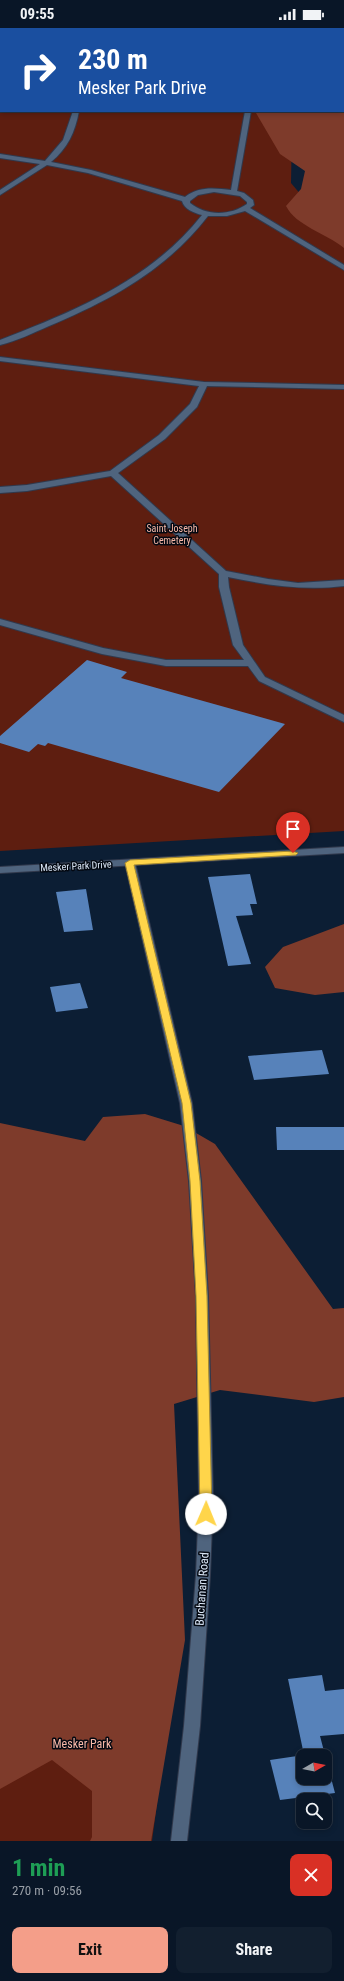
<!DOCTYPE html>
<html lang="en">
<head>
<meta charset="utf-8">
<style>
  body { margin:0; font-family:"Roboto Condensed",sans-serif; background:#121f2f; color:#f1f3f6; height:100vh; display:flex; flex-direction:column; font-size:15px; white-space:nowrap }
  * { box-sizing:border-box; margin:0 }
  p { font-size:13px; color:#999fa7 }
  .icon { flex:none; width:22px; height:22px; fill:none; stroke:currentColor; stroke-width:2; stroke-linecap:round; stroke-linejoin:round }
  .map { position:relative; height:1813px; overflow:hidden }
  .details { display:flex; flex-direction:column; background:#091627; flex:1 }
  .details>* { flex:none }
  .banner { position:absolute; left:0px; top:0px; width:344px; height:84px; box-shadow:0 2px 6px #0003,0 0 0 1px #293544; background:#1a4fa0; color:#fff; overflow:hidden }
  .needle { width:26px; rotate:81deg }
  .fabs { position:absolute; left:296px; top:1721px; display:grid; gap:8px }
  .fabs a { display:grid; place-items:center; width:36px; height:36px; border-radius:8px; background:#091627; box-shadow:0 2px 6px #0003,0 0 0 1px #293544; font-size:20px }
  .pin { position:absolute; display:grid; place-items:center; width:34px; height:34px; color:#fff; margin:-41px -17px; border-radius:50% 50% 50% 0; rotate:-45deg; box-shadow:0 0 4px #0007 }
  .pin .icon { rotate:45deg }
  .me { position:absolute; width:44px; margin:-22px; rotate:1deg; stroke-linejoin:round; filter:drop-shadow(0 0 3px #0008) }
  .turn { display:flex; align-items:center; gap:14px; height:84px; padding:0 12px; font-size:18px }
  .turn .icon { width:52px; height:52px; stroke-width:2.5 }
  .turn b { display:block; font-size:28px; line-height:34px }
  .round { display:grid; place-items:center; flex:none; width:42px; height:42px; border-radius:8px; background:#121f2f }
  .headline { display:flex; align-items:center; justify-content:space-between; height:68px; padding:0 12px }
  h1 { font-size:24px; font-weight:700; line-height:30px; color:#1e9e55 }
  .cta { display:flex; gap:8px; margin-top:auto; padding:8px 12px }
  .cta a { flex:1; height:46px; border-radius:8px; background:#f49e89; color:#111; font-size:16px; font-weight:700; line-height:46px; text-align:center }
  .cta a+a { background:#121f2f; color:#f1f3f6 }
  .status { display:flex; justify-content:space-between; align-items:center; height:28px; padding:0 20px; background:#091627; direction:ltr }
  .status svg { height:11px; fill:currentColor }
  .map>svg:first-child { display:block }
</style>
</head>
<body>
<div class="status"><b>09:55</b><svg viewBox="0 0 49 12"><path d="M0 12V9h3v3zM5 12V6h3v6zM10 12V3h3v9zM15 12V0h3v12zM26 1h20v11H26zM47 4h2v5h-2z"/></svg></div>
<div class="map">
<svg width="344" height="1813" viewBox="0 0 344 1813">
  <rect width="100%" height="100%" fill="#0c1e34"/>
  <!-- green -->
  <path fill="#5e1e10" d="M0 0H228L1 1V83H278L292 104 291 155 312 180 344 209V803L0 823Z
    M0 1593 172 1663 152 1813H0Z"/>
  <!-- forest -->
  <path fill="#7e3b2b" d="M267 0H344V220C326 205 296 198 286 178L301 161 305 143 280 126 256 85V83H343V1Z
    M344 896V964L315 967 275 960 265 939 283 919Z
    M145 1086 184 1098 215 1116 333 1281 344 1280V1369L314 1374 220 1362 174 1376 185 1612 151 1813H90L92 1809V1763L52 1732 0 1761V1095L85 1113 103 1089Z"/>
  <!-- building -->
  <path fill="#5782ba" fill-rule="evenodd" d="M87 632 127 644 121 650 285 696 219 764 48 715 45 718 38 716 29 724 0 715V708Z
    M250 846 257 876H250L253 887 236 888 251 936 228 938 208 849Z
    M86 861 93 902 64 904 56 864Z
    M80 955 88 980 56 984 50 959Z
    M322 1022 329 1046 254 1052 248 1028Z
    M276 1099H344V1122H277Z
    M322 1647 325 1663 344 1661V1706L320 1708 335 1765 280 1772 270 1732 304 1727 288 1651ZM303 1728H325V1750H303Z"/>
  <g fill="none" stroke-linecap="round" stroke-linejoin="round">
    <!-- service casing -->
    <g stroke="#31394c" stroke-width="2">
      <path id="service" d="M172 0H181L182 1H173Z
        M0 1H1V6H0Z
        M0 16H1V20H0Z
        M73 83H79C75 104 68 120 51 134L91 142 185 169C198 158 215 160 231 162L245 83H251L237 163 244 165 253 172 254 177 250 180 344 237V242L245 183 227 188H208C166 242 111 272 49 298 33 305 17 313 0 317V312C75 283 151 252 202 187 194 185 184 181 182 173L88 145 47 137 0 167V162L40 136 0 130V126L45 133 63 112ZM214 164 240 168 247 174V176C230 188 206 188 190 175V173L198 167Z
        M0 329 204 354 344 357V361L207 358 197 379 165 411 118 445 226 543 268 551 298 555 344 552V558C304 563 267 557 228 549L229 559 243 617 265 649 344 687V694L259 653 248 638H166L102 626 0 597V591L103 620 166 632H244L233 617 219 559V546L111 448 27 463 0 465V459L27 457 110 443 159 407 190 376 199 358 0 333Z"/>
    </g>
    <!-- minor casing -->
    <g stroke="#31394c" stroke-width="2">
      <path id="minor" d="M130 832 135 835 192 1075 201 1153 208 1268 213 1471 210 1547 200 1698 187 1813H171L184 1698 196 1547 199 1471 196 1268 189 1153 180 1075 125 835Z"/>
    </g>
    <!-- tertiary casing -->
    <g stroke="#31394c" stroke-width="2">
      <path id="tertiary" d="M344 819V825L0 845V839Z"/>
    </g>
    <!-- service -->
    <use href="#service" fill="#4f647e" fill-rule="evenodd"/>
    <!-- minor -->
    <use href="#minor" fill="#4f647e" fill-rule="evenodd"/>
    <!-- tertiary -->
    <use href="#tertiary" fill="#4f647e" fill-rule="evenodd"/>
  </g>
  <!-- route -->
  <path fill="#ffd54a" stroke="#a68a30" d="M293 823 298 825 296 827 134 837 191 1075 200 1153 207 1268 212 1486 210 1489H202L200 1486 196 1268 190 1153 182 1075 125 835 130 832Z"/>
  <g text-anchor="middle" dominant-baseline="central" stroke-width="3" stroke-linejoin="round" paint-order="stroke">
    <!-- park labels -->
    <g font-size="10" fill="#f8b9a9" stroke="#030811">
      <text x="172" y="500">Saint Joseph<tspan x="172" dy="12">Cemetery</tspan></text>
    </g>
    <!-- street labels -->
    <g font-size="10" fill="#deeafa" stroke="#030811">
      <text transform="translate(76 838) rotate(-3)">Mesker Park Drive</text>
    </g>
    <!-- near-street labels -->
    <g font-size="12" fill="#deeafa" stroke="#030811">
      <text transform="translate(202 1561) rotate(-86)">Buchanan Road</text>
    </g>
    <!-- near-park labels -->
    <g font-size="12" fill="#f8b9a9" stroke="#030811">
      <text x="82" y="1716">Mesker Park</text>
    </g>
  </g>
</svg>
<div class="fabs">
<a><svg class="needle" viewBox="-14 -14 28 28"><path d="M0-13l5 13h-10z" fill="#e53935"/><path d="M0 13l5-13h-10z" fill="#999fa7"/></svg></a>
<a><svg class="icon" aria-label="search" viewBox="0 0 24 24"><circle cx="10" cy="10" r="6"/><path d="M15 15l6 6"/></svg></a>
</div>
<div class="pin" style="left:293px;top:825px;background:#d93025"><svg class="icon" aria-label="arrive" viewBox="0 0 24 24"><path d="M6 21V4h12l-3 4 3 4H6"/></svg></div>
<svg class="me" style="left:206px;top:1486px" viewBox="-20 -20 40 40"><circle r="19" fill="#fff"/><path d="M0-13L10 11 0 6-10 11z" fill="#ffd54a"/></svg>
<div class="banner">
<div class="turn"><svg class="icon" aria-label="right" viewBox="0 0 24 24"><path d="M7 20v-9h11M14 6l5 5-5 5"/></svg><div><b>230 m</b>Mesker Park Drive</div></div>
</div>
</div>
<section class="details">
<div class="headline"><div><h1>1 min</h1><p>270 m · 09:56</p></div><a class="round" style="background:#d93025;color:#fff"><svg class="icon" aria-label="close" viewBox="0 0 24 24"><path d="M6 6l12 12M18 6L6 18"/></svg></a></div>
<div class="cta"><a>Exit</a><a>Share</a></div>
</section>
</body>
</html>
